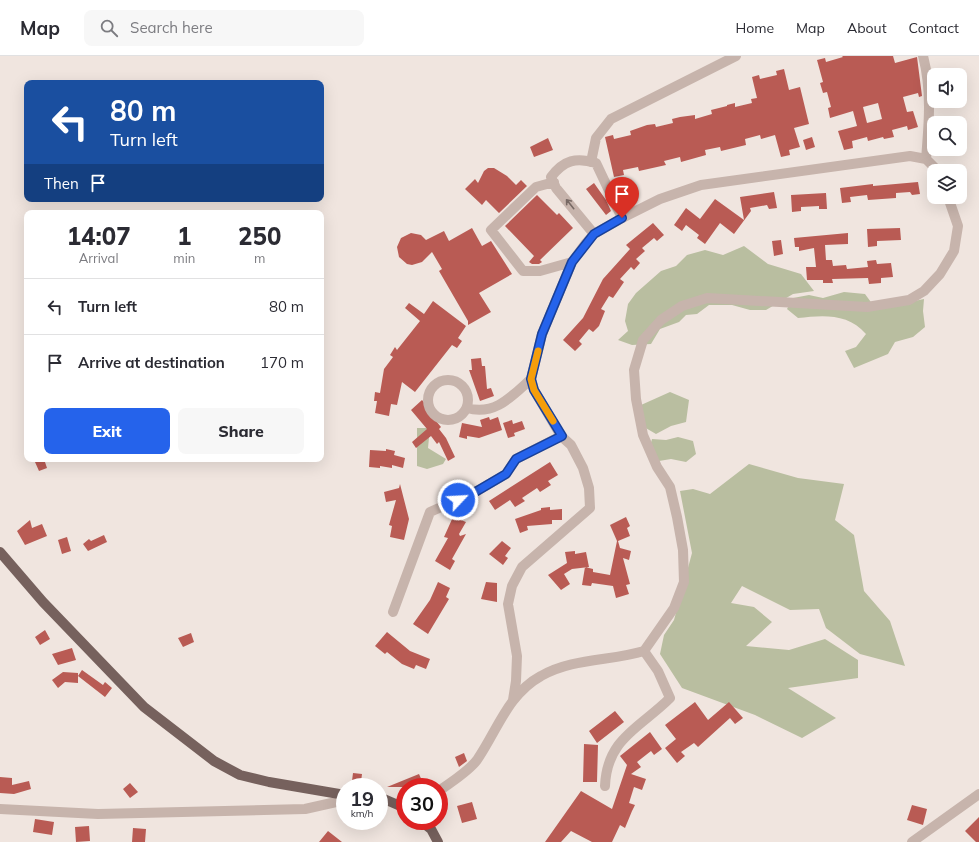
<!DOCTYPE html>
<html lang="en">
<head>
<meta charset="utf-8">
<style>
  body { margin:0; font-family:Mulish,sans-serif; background:#f7f7f7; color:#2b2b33; height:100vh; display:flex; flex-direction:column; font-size:15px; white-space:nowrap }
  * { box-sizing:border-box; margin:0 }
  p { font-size:13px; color:#7c7c81 }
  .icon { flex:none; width:22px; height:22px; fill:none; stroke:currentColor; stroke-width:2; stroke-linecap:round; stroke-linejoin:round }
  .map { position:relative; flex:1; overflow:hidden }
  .sheet { position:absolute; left:24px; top:154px; width:300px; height:252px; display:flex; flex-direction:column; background:#fff; border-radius:8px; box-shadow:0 4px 16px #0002 }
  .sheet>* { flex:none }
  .hud { position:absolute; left:24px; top:24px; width:300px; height:122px; border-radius:8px; box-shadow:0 4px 16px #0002; background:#1a4fa0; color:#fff; overflow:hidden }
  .tools { position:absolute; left:927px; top:12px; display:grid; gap:8px }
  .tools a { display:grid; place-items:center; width:40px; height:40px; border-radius:8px; background:#fff; box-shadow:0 4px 16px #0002; font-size:20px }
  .speed { position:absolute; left:336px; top:722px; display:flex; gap:8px; font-size:20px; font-weight:700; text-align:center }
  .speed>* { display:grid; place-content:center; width:52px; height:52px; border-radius:50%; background:#fff; box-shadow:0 4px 16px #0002; line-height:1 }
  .speed small { font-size:10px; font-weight:400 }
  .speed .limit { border:6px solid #d22; background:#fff; color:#111 }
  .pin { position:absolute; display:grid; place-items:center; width:34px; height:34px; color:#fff; margin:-41px -17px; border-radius:50% 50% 50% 0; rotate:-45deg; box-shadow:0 0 4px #0007 }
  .pin .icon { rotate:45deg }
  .me { position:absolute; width:44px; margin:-22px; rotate:65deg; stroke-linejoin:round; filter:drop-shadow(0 0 3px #0008) }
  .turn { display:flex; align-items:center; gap:14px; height:84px; padding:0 20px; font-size:18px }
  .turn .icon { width:52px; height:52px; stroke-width:2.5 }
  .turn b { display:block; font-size:28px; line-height:34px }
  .then { display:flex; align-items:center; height:38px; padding:0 20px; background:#0003; gap:8px; font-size:15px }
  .eta { display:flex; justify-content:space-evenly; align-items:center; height:68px; text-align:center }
  .eta b { font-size:24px; font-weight:800; line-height:28px }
  .primary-button { display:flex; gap:8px; margin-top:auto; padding:8px 20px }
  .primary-button a { flex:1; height:46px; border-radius:8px; background:#2563eb; color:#fff; font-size:16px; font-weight:800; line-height:46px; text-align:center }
  .primary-button a+a { background:#f7f7f7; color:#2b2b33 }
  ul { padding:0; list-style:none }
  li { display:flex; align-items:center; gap:12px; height:56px; padding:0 20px; border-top:1px solid #e1e1e2 }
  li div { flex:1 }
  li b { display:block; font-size:15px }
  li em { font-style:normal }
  header { display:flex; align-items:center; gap:24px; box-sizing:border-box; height:56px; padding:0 20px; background:#fff; border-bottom:1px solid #e1e1e2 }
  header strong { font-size:19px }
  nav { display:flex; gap:22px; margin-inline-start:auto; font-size:14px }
  .search { width:280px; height:36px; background:#f7f7f7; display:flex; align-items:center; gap:10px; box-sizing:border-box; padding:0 14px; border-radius:8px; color:#7c7c81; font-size:15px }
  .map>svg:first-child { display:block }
</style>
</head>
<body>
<header>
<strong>Map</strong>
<div class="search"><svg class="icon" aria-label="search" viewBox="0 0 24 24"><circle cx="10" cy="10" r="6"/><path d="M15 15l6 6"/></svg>Search here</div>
<nav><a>Home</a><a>Map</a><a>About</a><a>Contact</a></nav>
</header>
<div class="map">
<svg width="979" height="786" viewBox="0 0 979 786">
  <rect width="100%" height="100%" fill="#f0e5df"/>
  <!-- green -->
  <path fill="#b9bea0" d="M744 190 768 208 801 218 814 235 793 238 766 254H750L732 249H709L697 258 686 259 679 266 660 273 651 288 632 289 618 284 628 275 625 265 628 248 636 237 661 215 676 210 687 199 705 194 723 199Z
    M844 236 865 238 876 253 924 243 923 255 925 271 913 281 895 286 888 298 854 312 845 295 856 291 866 278C848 257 823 259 798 262L787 253 793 242 809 239 823 242Z
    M670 336 689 344 686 366 671 370 656 378 644 371 641 349Z
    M417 372H430L428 392 446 403 443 408 427 413 417 410Z
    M678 381 693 385 696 398 686 406 671 403 659 405 650 390 652 383 666 384Z
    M749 408 798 422 844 428 835 464 854 479 864 535 890 565 905 610 860 598 826 572 819 553 790 554 742 530 731 547 754 551 772 566 746 590 789 594 825 583 858 604V622L788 632 836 662 802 682 755 659 682 632 660 598 664 579 674 564 692 497 680 435 693 433 710 438Z"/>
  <!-- building -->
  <path fill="#b95b54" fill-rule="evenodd" d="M842 0H893L895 7 917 1 922 40 919 41 918 37 903 41 907 56 913 55 918 71 908 74 907 70 892 74 894 81 884 83 883 81 868 85 867 81 852 85 853 92 844 94 838 75 857 70 853 55 830 62 828 52 831 51 827 36 823 37 820 27 823 26 817 4 825 2 826 6 843 1ZM878 47 882 63 867 67 863 51Z
    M784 13 789 34 800 31 809 68 794 72 800 91 789 94 790 99 781 101 775 79 761 83 760 79 745 83 746 89 721 95 720 91 705 94 706 99 681 106 680 101 664 105 666 109 639 115 638 111 623 114 624 119 614 121 605 81 613 79 614 83 631 79 630 75 647 69 655 68 656 71 673 67 672 63 680 61 695 59V63L712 58 711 54 727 50V49L735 47V51L752 47 751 43 757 42 752 21 759 19 760 23 777 19 776 15Z
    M812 81 815 91 806 94 803 84Z
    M548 82 553 94 534 101 530 91Z
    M488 112H494L507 120 516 129 521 124 527 130 499 157 486 144 482 149 465 133 475 123 478 127 484 115Z
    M918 126 920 138 912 139 910 136 896 137V142L868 144 867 139 850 141 851 146 842 147 840 132 873 128V130Z
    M594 127 606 144 611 155 606 159 586 133Z
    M774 136 777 152 769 153 767 149 750 152 751 155 734 178 720 167 705 188 697 182 699 179 686 169 682 175 674 169 686 152 700 163 715 143 744 164 740 141Z
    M826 137 827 153H819V150L801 151V155L792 156 791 139Z
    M537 139 557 159 559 157 573 172 540 204 542 206 539 208H532L529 206 534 200 505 170Z
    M653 167 664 179 657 185 654 182 642 192 645 195 636 203 640 207 634 214 631 211 620 223 624 226 613 242 609 240 601 253 605 255 599 270 593 276 589 273 579 285 582 288 575 295 563 284 583 262 603 223 630 193 626 189Z
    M472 172 482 190 491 185 512 218 479 237 491 256 468 269V265L439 215 442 213 432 196 422 206 412 209 407 208 399 201 397 191 401 182 411 177 421 179 426 184 444 175 449 185Z
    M900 172 901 184 877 185V190L868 191 867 173Z
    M848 177V188L825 189 826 204H832L833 210 846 209 847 213 868 211 867 205 876 204 877 208 891 207 893 221 881 222V227L869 228 868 222 832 223 833 227H823V224H807L806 211H816L814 192 799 195V191H795L794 182Z
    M781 184 783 198 774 200 772 185Z
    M433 245 466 270 458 282 462 285 457 292 452 289 415 336 402 326 397 349 391 348 389 360 375 357 377 345H374L375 336 380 337 384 313 393 301 390 299 395 291 397 294 420 265 405 252 409 247 424 258Z
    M481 302 482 310H485L487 333 491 332 494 340 480 345 469 314H472L471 303Z
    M422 344 428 351 426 353 441 371 439 373 446 382 455 401 448 405 439 386 437 388 431 380 416 392 412 386 427 373 411 354Z
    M489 361 490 364 498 361 502 374 479 382 467 380V383L459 381 462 367 482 371 480 364Z
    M512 364 513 368 522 365 525 373 514 377 515 380 508 382 503 367Z
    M386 393 395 395 394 399 405 402 403 412 392 409V412L380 410V412L369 411 370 394 386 395Z
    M44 403 47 412 39 415 35 406Z
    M550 406 558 419 548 425 551 429 540 436 537 432 522 442 525 445 515 451 510 444 495 454 489 445Z
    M400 428 409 463 404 484 390 481 392 470 389 469 396 444 386 446 384 436 399 432Z
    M550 451V454L562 453V464H552V468L527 470 528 474 520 477 515 463 541 454V452Z
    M453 461 466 466 459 478 460 480 466 478 452 503 455 505 450 514 435 505 448 482 444 481Z
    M626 461 630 470 627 472 630 480 618 485 620 492 631 495 629 504 623 502 630 528 626 529 629 538 616 542 613 530 592 527 591 530 582 529 585 511 593 513V516L610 519 617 485 610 469Z
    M30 464 32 472 42 468 47 480 25 489 17 475Z
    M104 479 107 486 88 495 83 488 89 483 91 485Z
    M67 481 71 495 62 498 58 484Z
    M502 485 511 492 505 500 508 502 503 509 489 498Z
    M575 495V498L586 496 589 511 572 513 564 518 570 528 561 534 548 519 567 507 565 496Z
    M438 526 450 532 446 541 449 543 428 578 413 568 430 544Z
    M486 526 497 527V546L481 543Z
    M45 574 50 583 40 589 35 581Z
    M387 576 410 595 430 603 426 613 416 609 414 613 402 608 387 596 385 598 375 590Z
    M191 577 194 586 183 591 178 582Z
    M72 592 76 604 58 609 52 598Z
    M82 614 103 629 105 626 112 632 105 641 78 620V627L65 626 58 632 52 624 63 616 78 617V620Z
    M695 646 708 664 729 646 743 662 735 668 730 662 698 691 694 687 681 696 685 700 677 707 665 692 676 683 665 669Z
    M615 655 624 666 597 687 589 675Z
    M650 676 662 693 654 699 651 695 637 706 641 711 631 718 646 723 642 734 634 731 629 747 635 749 632 755 625 772 620 769 612 786H592L571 775 561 786H545L581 735 612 753 627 709 620 700Z
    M584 688 598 689 597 726H583Z
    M464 697 467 705 459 711 455 701Z
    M353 717 362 718 361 726 352 725Z
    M419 718 424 729 419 731H387Z
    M0 721 12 722V729L29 725 31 733 14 738 0 737Z
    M130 727 138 736 130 742 123 733Z
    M472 746 477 763 462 767 457 750Z
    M912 749 927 753 923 769 907 764Z
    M979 761V786H976L965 775Z
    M35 763 54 766 52 779 33 776Z
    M89 770 90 785 76 786 75 771Z
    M133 772 146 773 145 786H132Z
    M328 775 342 786H319Z"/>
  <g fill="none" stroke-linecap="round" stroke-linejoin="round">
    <!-- minor -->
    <path stroke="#c7b4ac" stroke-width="10" d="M923 0C932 34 929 68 926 103
      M591 106 596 82 611 63 736 0
      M554 126 536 131 491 174 523 215H540L572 206
      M594 178 556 132 551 121C564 104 576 101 596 107L622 162
      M428 344a20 20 0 1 1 40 0a20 20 0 1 1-40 0Z
      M467 352C495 360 512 340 531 323
      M393 556 430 456 477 435 506 418 516 403 561 380
      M513 644 516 625 517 600 508 548 512 530 522 511 590 452 589 432 583 412 571 389 561 380 534 334 531 323 542 278 572 206 586 187 594 178 622 162 660 143 701 129 910 100 926 103 938 115
      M605 730C607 682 640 672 670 642L658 615 644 595
      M439 735C451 726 468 716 477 704 497 675 508 638 541 620 572 602 611 605 644 595L674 552 684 526 683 494 677 461 670 431 657 411 643 379 636 343 634 314 643 284 661 264 682 250 707 242 867 251 909 244 924 235 940 218 954 195 958 170 948 141
      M0 753 98 758 305 753 345 744
      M912 786 979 738"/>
    <!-- major -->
    <path stroke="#76615d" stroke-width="10" d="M0 496 43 546 144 651 214 705 240 719 269 726 345 739
      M379 742 384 743 405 752
      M421 765 431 773 438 786"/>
  </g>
  <!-- one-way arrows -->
  <defs><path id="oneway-shaft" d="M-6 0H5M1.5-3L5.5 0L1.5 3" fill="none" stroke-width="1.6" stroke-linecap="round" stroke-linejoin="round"/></defs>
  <use stroke="#776964" href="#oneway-shaft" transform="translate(570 148) rotate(-129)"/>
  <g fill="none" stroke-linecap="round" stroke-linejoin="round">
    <!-- route casing -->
    <g stroke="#184099" stroke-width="10">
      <path id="route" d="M458 444 477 435 506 418 516 403 562 380 534 334 531 323 542 278 572 206 594 178 622 162"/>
    </g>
    <!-- route -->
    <use href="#route" stroke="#2563eb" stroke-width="7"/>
    <!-- slow -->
    <path stroke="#f59e0b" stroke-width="7" d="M538 295 531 323 534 334 553 365"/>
  </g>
</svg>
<div class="tools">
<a><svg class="icon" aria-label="sound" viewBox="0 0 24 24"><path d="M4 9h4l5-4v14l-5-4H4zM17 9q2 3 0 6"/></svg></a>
<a><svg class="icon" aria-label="search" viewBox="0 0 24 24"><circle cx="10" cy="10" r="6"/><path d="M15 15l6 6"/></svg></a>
<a><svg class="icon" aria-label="layers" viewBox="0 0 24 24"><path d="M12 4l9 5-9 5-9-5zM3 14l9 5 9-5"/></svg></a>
</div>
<div class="speed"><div>19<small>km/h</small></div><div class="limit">30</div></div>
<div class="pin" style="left:622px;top:162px;background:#d93025"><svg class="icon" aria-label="arrive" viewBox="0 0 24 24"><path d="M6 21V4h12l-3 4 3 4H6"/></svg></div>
<svg class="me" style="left:458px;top:444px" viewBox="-20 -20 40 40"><circle r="17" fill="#2563eb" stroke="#fff" stroke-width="3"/><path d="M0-11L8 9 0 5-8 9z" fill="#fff"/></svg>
<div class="hud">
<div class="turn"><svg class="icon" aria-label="left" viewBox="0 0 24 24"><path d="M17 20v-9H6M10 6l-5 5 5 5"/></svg><div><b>80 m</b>Turn left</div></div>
<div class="then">Then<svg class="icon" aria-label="arrive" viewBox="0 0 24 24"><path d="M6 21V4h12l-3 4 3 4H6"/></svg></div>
</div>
<section class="sheet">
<div class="eta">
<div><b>14:07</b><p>Arrival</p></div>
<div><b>1</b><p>min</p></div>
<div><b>250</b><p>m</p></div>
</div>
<ul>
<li><svg class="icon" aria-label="left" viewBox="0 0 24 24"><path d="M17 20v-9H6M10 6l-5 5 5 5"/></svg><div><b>Turn left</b></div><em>80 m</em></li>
<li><svg class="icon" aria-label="arrive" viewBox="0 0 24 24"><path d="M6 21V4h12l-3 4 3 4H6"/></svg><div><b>Arrive at destination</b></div><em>170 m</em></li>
</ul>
<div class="primary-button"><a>Exit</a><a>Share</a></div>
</section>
</div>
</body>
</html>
